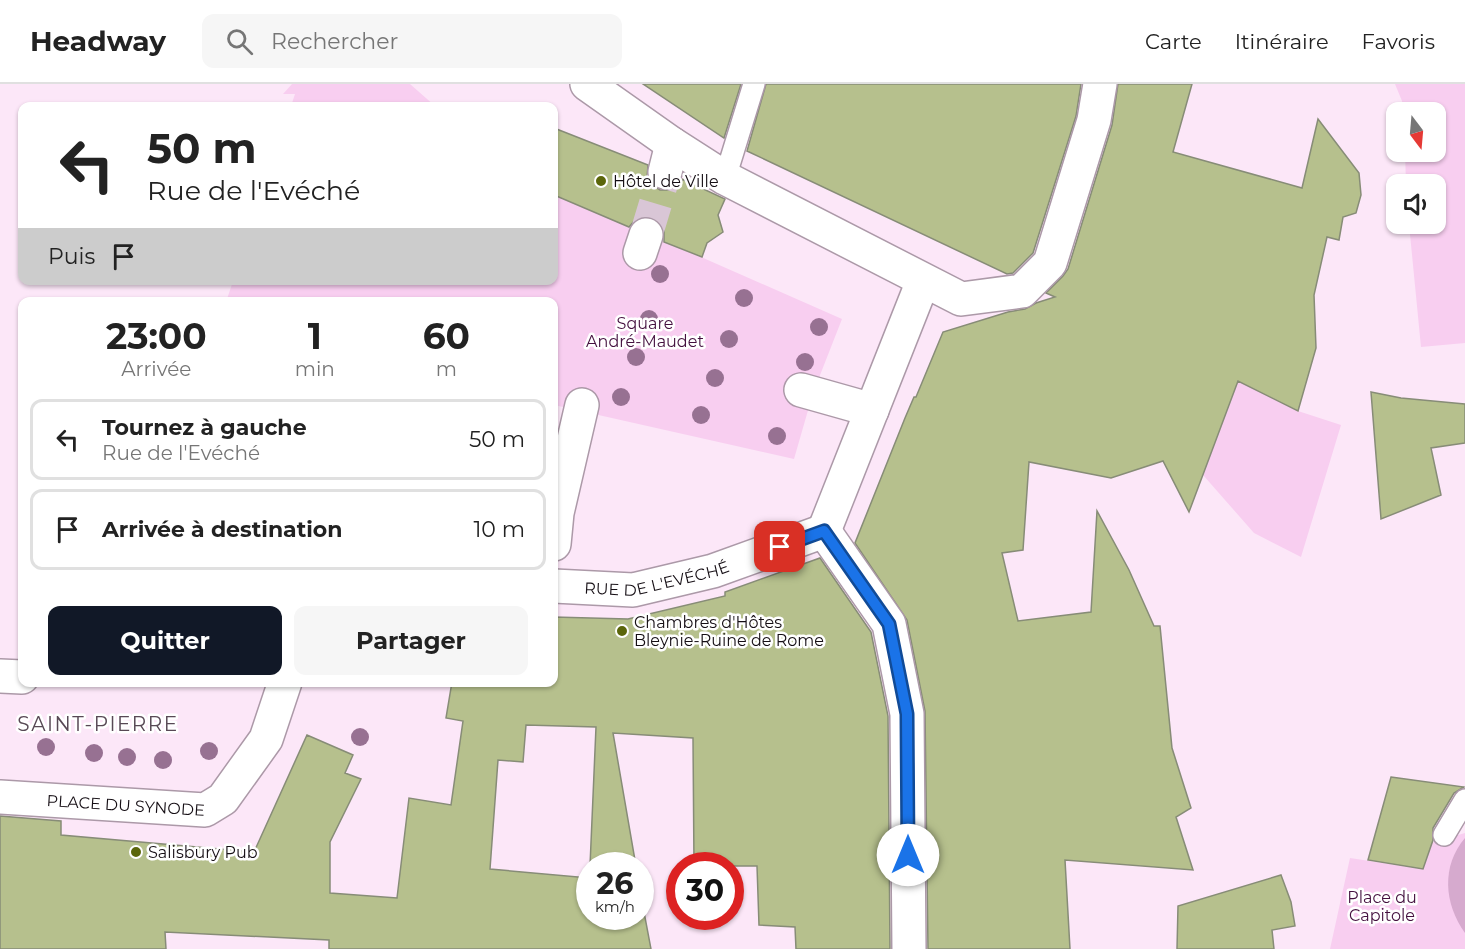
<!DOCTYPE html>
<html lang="fr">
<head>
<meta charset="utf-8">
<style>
  body { margin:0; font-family:Montserrat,sans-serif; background:#f6f6f6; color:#222; height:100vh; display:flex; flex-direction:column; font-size:22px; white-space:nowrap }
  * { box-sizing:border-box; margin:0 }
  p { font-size:20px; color:#767676 }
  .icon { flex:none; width:33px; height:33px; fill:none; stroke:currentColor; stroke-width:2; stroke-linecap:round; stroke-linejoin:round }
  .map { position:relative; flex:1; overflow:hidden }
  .panel { position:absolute; left:18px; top:213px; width:540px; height:390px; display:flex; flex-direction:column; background:#fff; border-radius:12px; box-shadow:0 2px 4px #0004 }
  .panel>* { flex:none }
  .top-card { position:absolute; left:18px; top:18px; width:540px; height:183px; border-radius:12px; box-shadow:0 2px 4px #0004; background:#fff; color:#222; overflow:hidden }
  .needle { width:39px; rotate:164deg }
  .controls { position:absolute; left:1386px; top:18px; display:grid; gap:12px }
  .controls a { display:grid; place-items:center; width:60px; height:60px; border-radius:12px; background:#fff; box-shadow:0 2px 4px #0004; font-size:30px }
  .speed { position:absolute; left:576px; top:768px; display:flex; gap:12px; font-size:30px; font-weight:700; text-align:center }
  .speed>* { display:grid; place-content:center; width:78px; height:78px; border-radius:50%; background:#fff; box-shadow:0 2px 4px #0004; line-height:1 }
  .speed small { font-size:15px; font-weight:400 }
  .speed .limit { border:9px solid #d22; background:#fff; color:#111 }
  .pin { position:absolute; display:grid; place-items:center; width:51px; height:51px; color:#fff; margin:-26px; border-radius:12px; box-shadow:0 3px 9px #0006 }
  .me { position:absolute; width:66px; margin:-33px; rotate:0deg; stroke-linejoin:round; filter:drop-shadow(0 0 4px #0008) }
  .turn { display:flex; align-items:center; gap:21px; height:126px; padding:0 30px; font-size:27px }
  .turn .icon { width:78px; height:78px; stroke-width:2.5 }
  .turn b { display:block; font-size:42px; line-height:51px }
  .then { display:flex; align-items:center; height:57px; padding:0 30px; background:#0003; gap:12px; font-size:22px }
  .eta { display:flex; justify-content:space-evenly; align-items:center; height:102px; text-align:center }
  .eta b { font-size:36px; font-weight:700; line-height:42px }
  .action { display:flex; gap:12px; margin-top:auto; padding:12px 30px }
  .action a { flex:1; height:69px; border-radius:12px; background:#111827; color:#fff; font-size:24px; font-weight:700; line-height:69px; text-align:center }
  .action a+a { background:#f6f6f6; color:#222 }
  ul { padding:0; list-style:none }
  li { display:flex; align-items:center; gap:18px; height:81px; margin:0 12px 9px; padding:0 18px; border:3px solid #e0e0e0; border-radius:12px }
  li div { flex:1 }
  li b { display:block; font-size:22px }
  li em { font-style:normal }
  header { display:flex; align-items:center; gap:36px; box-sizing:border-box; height:84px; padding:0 30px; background:#fff; border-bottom:2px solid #e0e0e0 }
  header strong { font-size:28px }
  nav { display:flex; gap:33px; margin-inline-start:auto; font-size:21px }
  .search { width:420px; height:54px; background:#f6f6f6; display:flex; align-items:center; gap:15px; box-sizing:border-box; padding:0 21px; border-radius:12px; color:#767676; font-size:22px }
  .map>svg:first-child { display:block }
</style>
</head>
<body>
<header>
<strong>Headway</strong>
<div class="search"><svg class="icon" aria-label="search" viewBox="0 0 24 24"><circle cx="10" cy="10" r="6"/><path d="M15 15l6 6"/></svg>Rechercher</div>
<nav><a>Carte</a><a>Itinéraire</a><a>Favoris</a></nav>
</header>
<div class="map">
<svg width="1465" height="865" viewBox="0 0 1465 865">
  <rect width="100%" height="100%" fill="#fce7f8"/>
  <!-- green -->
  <path fill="#f8cef0" d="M292 0H410L435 22H291L295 10H283Z
    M1395 0H1465V259L1421 263 1409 140H1436V100H1406L1405 68H1436V28H1403L1402 17Z
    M554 111 701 173 842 235 813 309 794 375 554 321V218H226L233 197 554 196Z
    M1256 257 1279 318 1298 327 1341 341 1301 473 1254 449 1196 383 1212 367 1232 310Z
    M1465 749V865H1330L1350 774 1422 785 1431 759Z"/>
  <!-- forest -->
  <path fill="#d6aace" d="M1465 754V849C1444 820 1441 782 1465 754Z"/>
  <!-- building -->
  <path fill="#b6c08d" stroke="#878c77" stroke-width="1.5" d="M643 0H741L724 54Z
    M766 0H1081L1076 32 1033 169 1013 189 1007 190 747 67Z
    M1118 0H1192L1173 68 1302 104 1318 35 1359 89 1361 111 1356 129 1343 133 1339 156 1327 153 1314 211 1316 264 1298 327 1238 297 1189 428 1163 377 1111 394 1029 378 1023 466 1002 469 1018 537 1091 528 1097 427 1129 486 1154 542H1160L1172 664 1191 724 1176 733 1193 786 1065 776 1070 865H928L925 627 907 536 855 459 905 334 914 313H916L943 248 1008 228 1025 225 1036 219 1055 213 1046 209 1063 192 1068 185 1112 41Z
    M554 44 648 81 647 94 652 101 660 106H671L678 101 682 95 725 115 718 131 723 148 707 159 702 173 664 158V147L660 139 652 133H642L634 137 629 143 554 111Z
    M1371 308 1401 314 1465 320V359L1431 364 1441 411 1381 435Z
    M820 474 871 548 888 632 890 865H796L795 843 759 841 757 782H694L693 654 613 649 636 782H590L596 643 526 641 523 678 498 676 490 785 589 794 590 790V832H640V807L651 865H329V856L165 848 166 865H0V732L61 737V751L254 768 307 651 353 671 345 689 361 695 330 758V809L397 814 409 714 451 721 463 637 446 634 452 598H554V533L628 535 725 512V508Z
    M1391 693 1464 703 1454 709 1433 744V756L1423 785 1368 776Z
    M1281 791 1291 818 1295 842 1272 846 1274 865H1177L1178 822Z"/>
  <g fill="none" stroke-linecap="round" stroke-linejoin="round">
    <!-- pedestrian-tunnel -->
    <path stroke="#d9c6d6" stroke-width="33" stroke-dasharray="33 16" stroke-linecap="butt" d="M646 151 665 88"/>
    <!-- service casing -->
    <g stroke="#ac99a8" stroke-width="24">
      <path id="service" d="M725 94 754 0
        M1444 751 1465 716"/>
    </g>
    <!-- pedestrian casing -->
    <g stroke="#ac99a8" stroke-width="36">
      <path id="pedestrian" d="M665 88 672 60
        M640 169 646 151
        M801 306 872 326
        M554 460 557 429 582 321"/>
    </g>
    <!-- minor casing -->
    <g stroke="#ac99a8" stroke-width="36">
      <g id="minor">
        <path d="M587 0 672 60 725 94 961 215 1022 207 1050 179 1094 36 1100 0"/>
        <path d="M824 447 889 540 907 630 909 865"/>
        <path d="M824 447 923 197"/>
        <path id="s1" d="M554 502 633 506 713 487 824 447"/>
        <path d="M0 592 22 593"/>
        <path id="s2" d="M0 713 205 726 223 715 266 655 285 598"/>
      </g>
    </g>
    <!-- service -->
    <use href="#service" stroke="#fff" stroke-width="21"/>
    <!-- pedestrian -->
    <use href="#pedestrian" stroke="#fff" stroke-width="33"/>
    <!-- minor -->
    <use href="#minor" stroke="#fff" stroke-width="33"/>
  </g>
  <!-- trees -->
  <g fill="#977192">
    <circle cx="660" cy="190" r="9"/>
    <circle cx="744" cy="214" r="9"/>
    <circle cx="649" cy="235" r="9"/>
    <circle cx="819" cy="243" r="9"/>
    <circle cx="729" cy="255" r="9"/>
    <circle cx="636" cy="273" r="9"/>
    <circle cx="805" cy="278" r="9"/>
    <circle cx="715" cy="294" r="9"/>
    <circle cx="621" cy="313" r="9"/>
    <circle cx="701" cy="331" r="9"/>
    <circle cx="777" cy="352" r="9"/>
    <circle cx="360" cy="653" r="9"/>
    <circle cx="46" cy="663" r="9"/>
    <circle cx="209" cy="667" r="9"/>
    <circle cx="94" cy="669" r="9"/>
    <circle cx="127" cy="673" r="9"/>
    <circle cx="163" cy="676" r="9"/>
  </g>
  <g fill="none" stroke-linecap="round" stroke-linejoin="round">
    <!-- route casing -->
    <g stroke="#114b97" stroke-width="15">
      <path id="route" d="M780 463 824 447 889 540 907 630 908 771"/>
    </g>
    <!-- route -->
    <use href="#route" stroke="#1a73e8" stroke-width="10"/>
  </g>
  <!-- markers -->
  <g fill="#5b660b" stroke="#fff" stroke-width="2">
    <circle cx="601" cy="97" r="6"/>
    <circle cx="622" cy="547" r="6"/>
    <circle cx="136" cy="768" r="6"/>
  </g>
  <g text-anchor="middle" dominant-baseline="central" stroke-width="5" stroke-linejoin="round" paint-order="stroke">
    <!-- poi labels -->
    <g font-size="16" fill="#150e14" stroke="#fff" text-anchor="start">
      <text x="613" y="97">Hôtel de Ville</text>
      <text x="634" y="538">Chambres d'Hôtes<tspan x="634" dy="18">Bleynie-Ruine de Rome</tspan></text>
      <text x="148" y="768">Salisbury Pub</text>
    </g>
    <!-- park labels -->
    <g font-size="16" fill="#44103f" stroke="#fff">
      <text x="645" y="239">Square<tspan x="645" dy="18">André-Maudet</tspan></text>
      <text x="1382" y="813">Place du<tspan x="1382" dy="18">Capitole</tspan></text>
    </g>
    <!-- street labels -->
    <g font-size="16" fill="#150e14" stroke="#fff">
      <text stroke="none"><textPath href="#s1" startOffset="104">RUE DE L'EVÉCHÉ</textPath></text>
      <text stroke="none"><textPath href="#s2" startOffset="126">PLACE DU SYNODE</textPath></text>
    </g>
    <!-- quarter labels -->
    <g font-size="20" letter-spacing="1.5" fill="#584855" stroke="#fff">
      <text x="98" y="640">SAINT-PIERRE</text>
    </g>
  </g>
</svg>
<div class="controls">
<a><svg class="needle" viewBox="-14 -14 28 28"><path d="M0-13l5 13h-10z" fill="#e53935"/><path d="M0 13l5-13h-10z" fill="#767676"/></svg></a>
<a><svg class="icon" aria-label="sound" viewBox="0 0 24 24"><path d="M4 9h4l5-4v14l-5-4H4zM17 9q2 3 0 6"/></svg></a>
</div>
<div class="speed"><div>26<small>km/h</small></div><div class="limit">30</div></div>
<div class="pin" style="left:780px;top:463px;background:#d93025"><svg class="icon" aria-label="arrive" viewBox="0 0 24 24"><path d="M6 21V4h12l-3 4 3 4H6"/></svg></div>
<svg class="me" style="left:908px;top:771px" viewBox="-20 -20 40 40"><circle r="19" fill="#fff"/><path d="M0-13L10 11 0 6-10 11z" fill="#1a73e8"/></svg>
<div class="top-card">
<div class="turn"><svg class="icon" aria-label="left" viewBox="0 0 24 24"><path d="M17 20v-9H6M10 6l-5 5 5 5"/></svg><div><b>50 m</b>Rue de l'Evéché</div></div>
<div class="then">Puis<svg class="icon" aria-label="arrive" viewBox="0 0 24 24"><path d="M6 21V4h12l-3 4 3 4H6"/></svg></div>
</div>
<section class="panel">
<div class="eta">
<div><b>23:00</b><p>Arrivée</p></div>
<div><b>1</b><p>min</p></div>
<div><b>60</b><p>m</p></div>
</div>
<ul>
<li><svg class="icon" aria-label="left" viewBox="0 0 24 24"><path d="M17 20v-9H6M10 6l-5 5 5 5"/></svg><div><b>Tournez à gauche</b><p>Rue de l'Evéché</p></div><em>50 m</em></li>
<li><svg class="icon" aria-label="arrive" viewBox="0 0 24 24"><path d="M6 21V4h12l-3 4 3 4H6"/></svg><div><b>Arrivée à destination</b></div><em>10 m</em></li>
</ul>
<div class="action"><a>Quitter</a><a>Partager</a></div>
</section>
</div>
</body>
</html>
